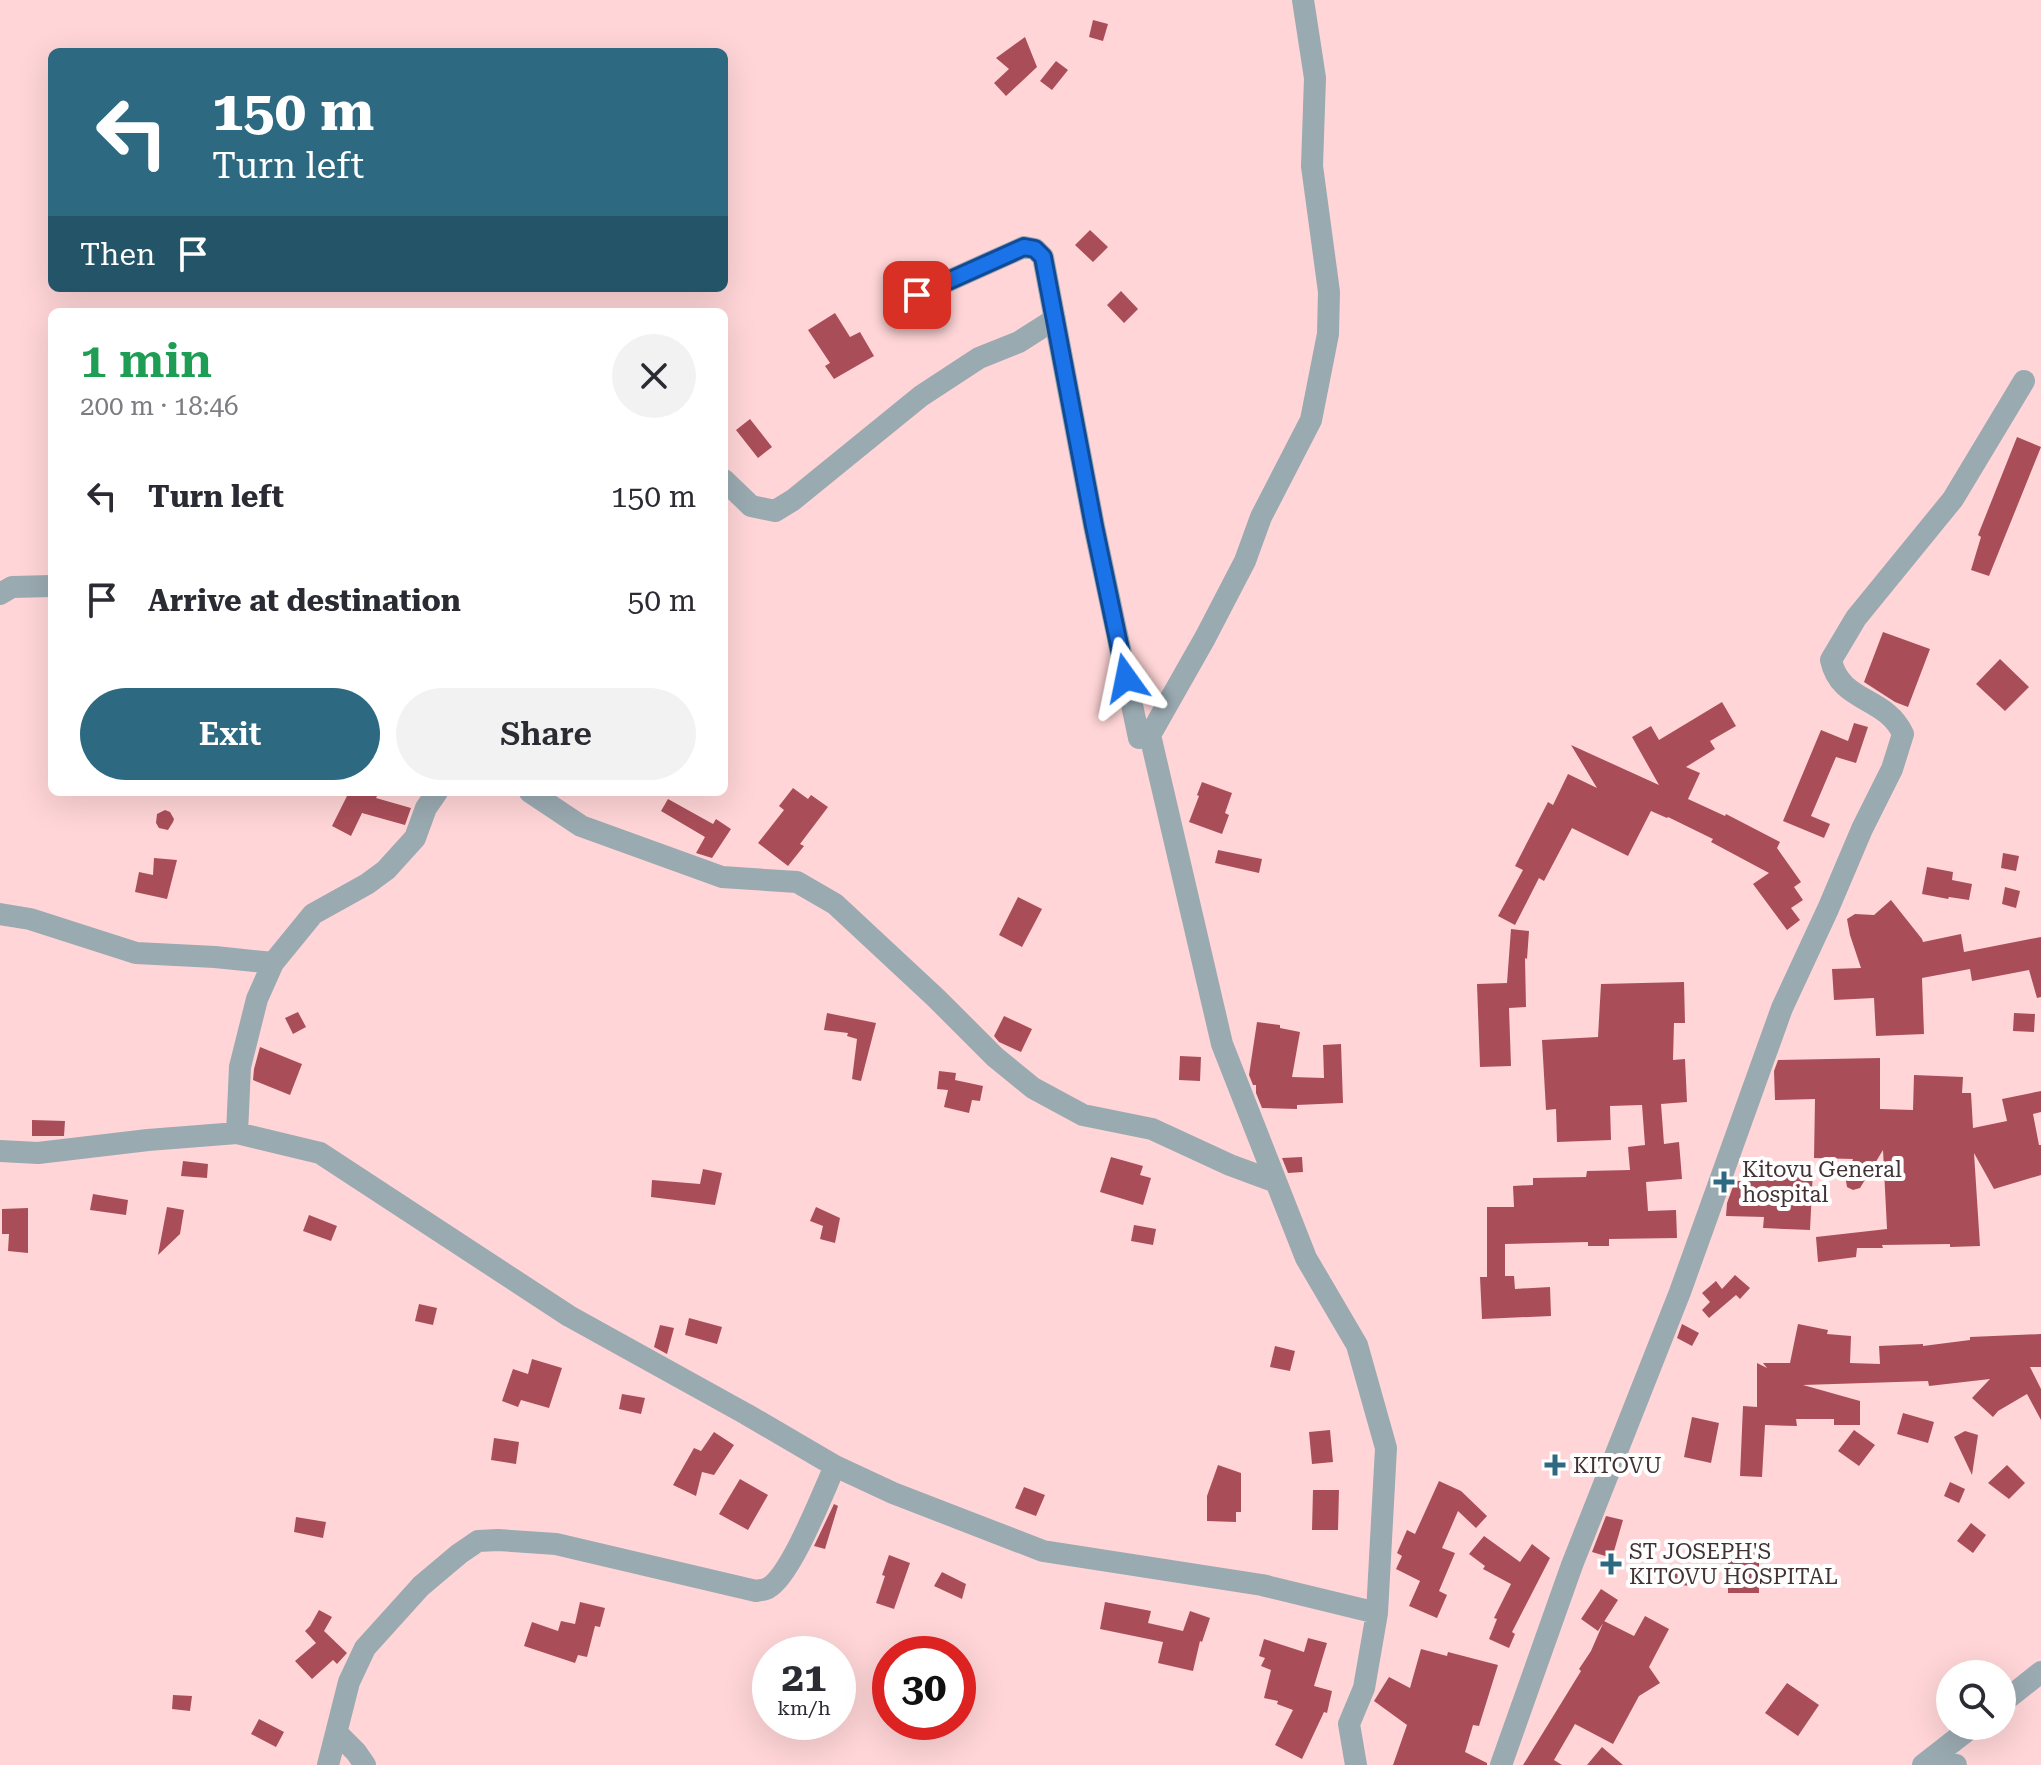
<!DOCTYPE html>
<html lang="en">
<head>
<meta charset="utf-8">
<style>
  body { margin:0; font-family:"Roboto Serif",serif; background:#f2f2f3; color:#2b2b33; height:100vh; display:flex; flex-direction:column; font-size:30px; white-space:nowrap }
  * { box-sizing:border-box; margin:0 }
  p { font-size:26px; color:#7c7c81 }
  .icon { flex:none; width:44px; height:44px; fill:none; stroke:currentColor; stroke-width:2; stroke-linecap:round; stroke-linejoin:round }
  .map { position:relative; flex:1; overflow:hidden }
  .panel { position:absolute; left:48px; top:308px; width:680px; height:488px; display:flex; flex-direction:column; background:#fff; border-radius:12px; box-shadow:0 8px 32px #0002 }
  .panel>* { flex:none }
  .guide { position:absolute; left:48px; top:48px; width:680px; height:244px; border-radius:12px; box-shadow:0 8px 32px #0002; background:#2d6a81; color:#fff; overflow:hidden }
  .fabs { position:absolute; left:1936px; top:1660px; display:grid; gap:16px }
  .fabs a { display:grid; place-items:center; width:80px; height:80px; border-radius:50%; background:#fff; box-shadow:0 8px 32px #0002; font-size:40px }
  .speed { position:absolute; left:752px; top:1636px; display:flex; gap:16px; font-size:40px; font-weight:700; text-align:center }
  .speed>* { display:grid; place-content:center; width:104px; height:104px; border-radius:50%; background:#fff; box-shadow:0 8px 32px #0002; line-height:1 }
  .speed small { font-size:20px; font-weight:400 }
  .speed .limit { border:12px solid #d22; background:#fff; color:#111 }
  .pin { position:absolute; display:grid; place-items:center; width:68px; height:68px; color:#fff; margin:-34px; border-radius:16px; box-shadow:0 4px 12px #0006 }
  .me { position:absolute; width:88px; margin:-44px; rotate:348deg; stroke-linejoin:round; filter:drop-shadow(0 0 6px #0008) }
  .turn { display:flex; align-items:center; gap:28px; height:168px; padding:0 32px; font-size:36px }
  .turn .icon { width:104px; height:104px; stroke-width:2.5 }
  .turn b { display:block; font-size:56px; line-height:68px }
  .then { display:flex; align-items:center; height:76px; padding:0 32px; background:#0003; gap:16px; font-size:30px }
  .round { display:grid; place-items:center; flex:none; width:84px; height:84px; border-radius:42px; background:#f2f2f3 }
  .summary { display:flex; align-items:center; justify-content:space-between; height:136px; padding:0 32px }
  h1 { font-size:48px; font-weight:600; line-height:60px; color:#1e9e55 }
  .button { display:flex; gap:16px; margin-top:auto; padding:16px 32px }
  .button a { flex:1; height:92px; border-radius:48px; background:#2d6a81; color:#fff; font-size:32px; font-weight:600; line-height:92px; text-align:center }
  .button a+a { background:#f2f2f3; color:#2b2b33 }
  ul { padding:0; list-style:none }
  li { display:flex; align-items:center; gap:24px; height:104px; padding:0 32px }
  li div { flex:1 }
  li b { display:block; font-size:30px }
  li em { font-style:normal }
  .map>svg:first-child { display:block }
</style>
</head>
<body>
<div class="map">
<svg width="2041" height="1765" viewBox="0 0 2041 1765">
  <rect width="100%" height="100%" fill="#ffd5d7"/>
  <!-- building -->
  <path fill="#a94e59" d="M1093 20 1108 24 1103 41 1089 37Z
    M1025 37 1037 67 1006 96 994 83 1009 69 996 58Z
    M1056 61 1068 70 1052 90 1040 81Z
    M1090 230 1108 247 1093 262 1075 245Z
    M1121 291 1138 309 1124 323 1107 305Z
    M835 313 850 337 860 332 874 356 834 379 825 366 830 363 808 330Z
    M750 419 772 447 758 458 736 430Z
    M2017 437 2041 447 1989 576 1971 570 1981 537 1978 535Z
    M1883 632 1930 649 1908 707 1895 702 1864 682Z
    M2000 659 2029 687 2005 711 1976 684Z
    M1722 702 1736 726 1710 741 1715 749 1686 767 1700 773 1688 799 1725 816 1726 814 1780 842 1777 848 1801 882 1794 887 1803 900 1791 908 1800 920 1787 930 1753 884 1769 873 1711 842 1713 839 1668 817 1667 818 1651 811 1628 856 1572 828 1544 881 1539 878 1515 925 1498 916 1523 870 1515 866 1548 802 1553 805 1568 774 1597 788 1571 745 1659 785 1632 737 1651 726 1659 740Z
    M1854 723 1868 727 1856 763 1836 757 1811 816 1830 824 1824 838 1783 821 1821 730 1848 741Z
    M1202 782 1232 793 1225 813 1229 815 1222 834 1189 822 1199 796 1197 795Z
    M793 788 808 799 811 795 828 807 800 844 804 846 788 866 758 843 784 810 779 806Z
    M349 792H379L376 798 411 808 405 825 362 813 351 836 332 826Z
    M668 799 713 824 716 819 731 829 712 858 696 853 705 837 661 811Z
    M165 810 170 812 174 819 173 822 168 830 159 828 156 823 157 814Z
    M1218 850 1262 859 1259 873 1215 863Z
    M2003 853 2019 856 2016 871 2001 868Z
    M154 858 177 860 167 899 135 892 139 872 153 875Z
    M1927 867 1953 872 1952 880 1972 884 1969 900 1949 897 1948 899 1922 894Z
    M2005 887 2020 891 2016 908 2002 904Z
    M1018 897 1042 909 1022 947 999 935Z
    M1891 900 1922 939 1923 942 1961 934 1964 952 2041 937V997L2037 998 2029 970 1972 981 1970 969 1922 978 1924 1034 1876 1036 1874 998 1834 1000 1832 969 1861 968 1850 935 1847 919 1855 914 1874 915Z
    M1511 929 1529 931 1527 959 1525 958 1526 1007 1509 1008 1511 1066 1480 1067 1477 984 1507 983Z
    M1684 982 1685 1023H1674L1673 1060 1685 1059 1687 1102 1661 1104 1664 1144 1679 1142 1682 1179 1646 1182 1648 1211 1676 1210 1677 1238 1609 1239V1246H1588V1242L1505 1244V1276H1514L1515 1289 1550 1287 1551 1316 1482 1319 1480 1277H1487V1207H1514L1513 1186 1533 1185V1178L1586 1177 1587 1171 1630 1170 1628 1147 1645 1145 1642 1105 1610 1106 1611 1140 1557 1142 1556 1109 1546 1110 1542 1040 1598 1037 1601 984Z
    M298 1012 306 1027 293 1034 285 1018Z
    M827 1013 876 1023 861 1081 852 1079 857 1039 847 1036 848 1033 824 1030Z
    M2014 1013 2035 1014 2034 1032 2013 1031Z
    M1004 1016 1032 1029 1021 1052 999 1042 994 1036Z
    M1257 1022 1280 1025V1028L1300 1032 1292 1077 1324 1078 1323 1045 1341 1044 1343 1103 1297 1105V1109L1262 1108 1256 1093V1085H1253L1249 1075Z
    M260 1047 302 1064 290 1095 253 1080 254 1069Z
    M1180 1056 1201 1057 1200 1081 1179 1080Z
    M1880 1058V1109L1913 1110 1914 1075 1963 1077 1962 1093H1971L1973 1128 2007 1121 2002 1099 2041 1091V1112L2033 1114 2039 1145H2041V1175L1994 1189 1974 1153 1980 1246 1950 1247V1244L1882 1245 1883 1248H1857L1856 1257 1818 1262 1816 1237 1887 1229 1883 1150 1860 1188 1853 1190 1847 1187 1846 1181 1853 1159 1814 1158 1815 1099 1775 1100 1774 1071 1778 1060Z
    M939 1071 956 1073 955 1080 983 1086 980 1101 972 1100 969 1113 944 1107 948 1090 937 1089Z
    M32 1120 65 1121 64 1136H32Z
    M1111 1157 1143 1166 1140 1175 1151 1178 1143 1205 1100 1192Z
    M1302 1157 1303 1172 1288 1173 1282 1158Z
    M183 1161 208 1164 207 1178 181 1176Z
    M1742 1167 1813 1169 1810 1230 1763 1228 1764 1217 1726 1216 1727 1203 1735 1181H1742Z
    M703 1169 722 1173 715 1205 651 1197 652 1180 700 1184Z
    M93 1194 128 1200 126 1215 90 1210Z
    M167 1207 184 1210 180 1234 158 1255Z
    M816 1207 840 1218 835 1243 820 1239 823 1226 810 1221Z
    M28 1208V1253L8 1251 9 1234H2V1209Z
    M309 1215 337 1226 331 1241 303 1231Z
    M1134 1225 1156 1229 1153 1245 1131 1241Z
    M1735 1275 1750 1288 1740 1299 1736 1295 1709 1318 1702 1310 1710 1302 1702 1293 1716 1281 1722 1289Z
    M419 1304 437 1308 433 1325 415 1321Z
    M689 1318 722 1327 717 1344 685 1335Z
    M1682 1324 1699 1333 1692 1346 1677 1338Z
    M1798 1324 1828 1330 1827 1334 1851 1336 1850 1363 1880 1364 1879 1346 1923 1344V1346L1970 1340V1337L2041 1334V1367H2030L2041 1389V1420L2027 1394 1998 1411 1993 1417 1972 1398 1990 1379 1929 1386 1928 1381 1803 1385 1860 1401V1425H1834V1419H1796L1797 1426 1765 1425 1762 1477 1740 1476 1743 1406 1757 1407V1363L1767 1368 1763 1363H1790Z
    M660 1325 674 1328 667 1354 654 1347Z
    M1275 1346 1295 1351 1290 1371 1270 1367Z
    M532 1359 562 1368 549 1408 521 1400 518 1407 502 1401 513 1369 528 1374Z
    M622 1394 645 1398 641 1414 619 1409Z
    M1903 1413 1934 1422 1928 1443 1897 1434Z
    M1692 1417 1719 1423 1711 1463 1684 1457Z
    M1330 1430 1333 1462 1312 1464 1309 1432Z
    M1854 1430 1875 1445 1859 1466 1838 1451Z
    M1965 1431 1978 1435 1972 1475 1954 1437Z
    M714 1432 734 1445 714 1475 702 1472 696 1496 673 1485 694 1448 701 1451Z
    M494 1438 519 1442 516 1464 491 1460Z
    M1218 1465 1241 1473V1512H1236V1522L1207 1521V1496Z
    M2007 1465 2025 1483 2009 1499 1988 1483Z
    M740 1479 768 1495 748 1530 719 1514Z
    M1439 1481 1461 1491 1487 1516 1476 1528 1458 1511 1442 1548 1455 1553 1439 1591 1447 1595 1437 1618 1409 1606 1420 1581 1396 1569 1402 1556 1397 1553 1407 1530 1415 1534Z
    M1950 1482 1965 1489 1959 1503 1944 1496Z
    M1024 1487 1045 1495 1036 1516 1015 1508Z
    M1313 1490H1339L1338 1530H1312Z
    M834 1504 838 1506 825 1549 814 1546Z
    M1606 1516 1623 1520 1612 1558 1592 1552Z
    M296 1517 326 1522 323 1538 294 1532Z
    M1971 1523 1986 1535 1973 1553 1957 1541Z
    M1484 1536 1520 1562 1532 1544 1550 1558 1512 1632 1515 1634 1509 1648 1489 1639 1497 1619 1494 1618 1511 1584 1483 1569 1485 1566 1469 1554Z
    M1728 1542H1759V1593H1728Z
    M889 1555 910 1563 894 1609 876 1603 885 1576 882 1575Z
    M1661 1565 1697 1567 1695 1586 1660 1584Z
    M942 1572 966 1584 962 1599 934 1586Z
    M1601 1589 1618 1600 1598 1631 1581 1619Z
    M580 1602 605 1608 600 1627 595 1626 587 1657 578 1655 575 1663 524 1646 532 1622 558 1631 561 1621 575 1624Z
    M1105 1602 1151 1611 1148 1623 1183 1631 1190 1611 1210 1618 1202 1642 1200 1641 1193 1671 1158 1663 1163 1642 1100 1629Z
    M319 1610 332 1617 324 1631 347 1653 337 1664 333 1660 312 1679 295 1661 316 1643 305 1631 310 1626Z
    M1645 1616 1669 1629 1649 1667 1660 1683 1639 1696 1613 1744 1575 1724 1554 1760 1562 1765H1523L1581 1671 1579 1669 1591 1651 1604 1621 1634 1636Z
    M1308 1638 1327 1643 1314 1686 1332 1691 1327 1713 1324 1712 1302 1759 1275 1745 1293 1710 1277 1704 1278 1701 1264 1698 1271 1670 1261 1666 1265 1658 1259 1656 1264 1639 1304 1652Z
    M1421 1649 1447 1656 1448 1652 1498 1665 1479 1726 1473 1725 1465 1752 1487 1763V1765H1393L1407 1725 1374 1701 1389 1677 1410 1688Z
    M1787 1683 1819 1705 1798 1736 1765 1713Z
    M173 1695 192 1696 190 1711 172 1709Z
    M259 1719 284 1732 276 1747 251 1734Z
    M1602 1747 1623 1765H1587Z"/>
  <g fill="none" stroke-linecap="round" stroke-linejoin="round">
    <!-- minor -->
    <path stroke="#9aaab1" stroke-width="22" d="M917 295 1024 247 1035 249 1043 257 1094 526 1139 738 1150 735 1222 1044 1306 1258 1357 1345 1386 1448 1377 1613 1364 1688 1349 1724 1356 1765
      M724 480 751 506 775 511 793 500 921 396 979 358 1019 342 1055 319
      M0 594 12 587 52 586
      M1150 735 1205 638 1245 561 1261 517 1311 420 1328 334 1329 292 1312 166 1315 78 1303 0
      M530 792 581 826 722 877 797 882 835 904 936 998 995 1057 1033 1088 1083 1115 1152 1129 1230 1165 1276 1182
      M0 914 30 919 136 953 215 957 273 963
      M237 1133 240 1067 257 999 273 963 313 914 367 884 386 870 415 838 426 808 437 792
      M0 1151 38 1153 148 1140 237 1133 320 1153 569 1316 746 1414 835 1466 893 1493 1043 1551 1262 1585 1377 1613
      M2002 1703 2041 1672
      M337 1733 356 1752 365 1765
      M1928 1762 1956 1765
      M328 1765 349 1682 365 1648 421 1586 459 1554 478 1541 498 1540 556 1544 756 1591C759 1590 765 1590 768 1588 791 1576 823 1492 835 1466
      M1501 1765 1572 1565 1680 1292 1782 1008 1828 909 1862 829 1892 769 1903 734C1886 696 1840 703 1831 660L1856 618 1953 499 2024 381
      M1923 1765 1973 1726"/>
  </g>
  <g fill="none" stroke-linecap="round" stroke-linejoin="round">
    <!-- route casing -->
    <g stroke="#114b97" stroke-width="20">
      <path id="route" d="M917 295 1024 247 1035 249 1043 257 1094 526 1126 678"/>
    </g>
    <!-- route -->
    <use href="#route" stroke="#1a73e8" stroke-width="14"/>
  </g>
  <!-- markers -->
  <g fill="#2d6a81" stroke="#fff" stroke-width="3">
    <path d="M1720 1170h8v8h8v8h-8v8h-8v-8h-8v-8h8z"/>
    <path d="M1551 1453h8v8h8v8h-8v8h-8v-8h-8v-8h8z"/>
    <path d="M1607 1552h8v8h8v8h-8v8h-8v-8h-8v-8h8z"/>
  </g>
  <g text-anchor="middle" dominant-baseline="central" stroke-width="8" stroke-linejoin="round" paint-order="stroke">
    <!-- poi labels -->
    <g font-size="22" fill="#423233" stroke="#fff" text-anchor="start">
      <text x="1742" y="1169">Kitovu General<tspan x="1742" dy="25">hospital</tspan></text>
      <text x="1573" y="1465">KITOVU</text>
      <text x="1629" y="1551">ST JOSEPH'S<tspan x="1629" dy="25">KITOVU HOSPITAL</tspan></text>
    </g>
  </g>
</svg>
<div class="fabs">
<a><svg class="icon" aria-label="search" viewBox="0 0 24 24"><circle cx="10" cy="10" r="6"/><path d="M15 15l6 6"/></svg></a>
</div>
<div class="speed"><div>21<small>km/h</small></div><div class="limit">30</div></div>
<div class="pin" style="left:917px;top:295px;background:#d93025"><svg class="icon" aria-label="arrive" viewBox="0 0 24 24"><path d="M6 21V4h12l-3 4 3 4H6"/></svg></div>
<svg class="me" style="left:1126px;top:678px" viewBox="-20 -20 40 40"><path d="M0-17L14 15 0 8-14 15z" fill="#1a73e8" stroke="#fff" stroke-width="4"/></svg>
<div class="guide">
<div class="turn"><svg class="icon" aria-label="left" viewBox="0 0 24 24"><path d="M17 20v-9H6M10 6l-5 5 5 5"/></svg><div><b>150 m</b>Turn left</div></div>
<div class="then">Then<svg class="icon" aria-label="arrive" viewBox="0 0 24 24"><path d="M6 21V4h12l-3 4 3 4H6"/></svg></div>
</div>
<section class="panel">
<div class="summary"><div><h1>1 min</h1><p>200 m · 18:46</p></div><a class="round"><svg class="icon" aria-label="close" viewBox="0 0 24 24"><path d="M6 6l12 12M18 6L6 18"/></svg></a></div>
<ul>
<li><svg class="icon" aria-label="left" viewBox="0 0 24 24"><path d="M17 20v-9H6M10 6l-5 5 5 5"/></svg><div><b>Turn left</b></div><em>150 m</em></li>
<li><svg class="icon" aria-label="arrive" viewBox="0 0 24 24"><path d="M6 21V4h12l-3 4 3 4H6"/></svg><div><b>Arrive at destination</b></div><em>50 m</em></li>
</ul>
<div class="button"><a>Exit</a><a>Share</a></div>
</section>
</div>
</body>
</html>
